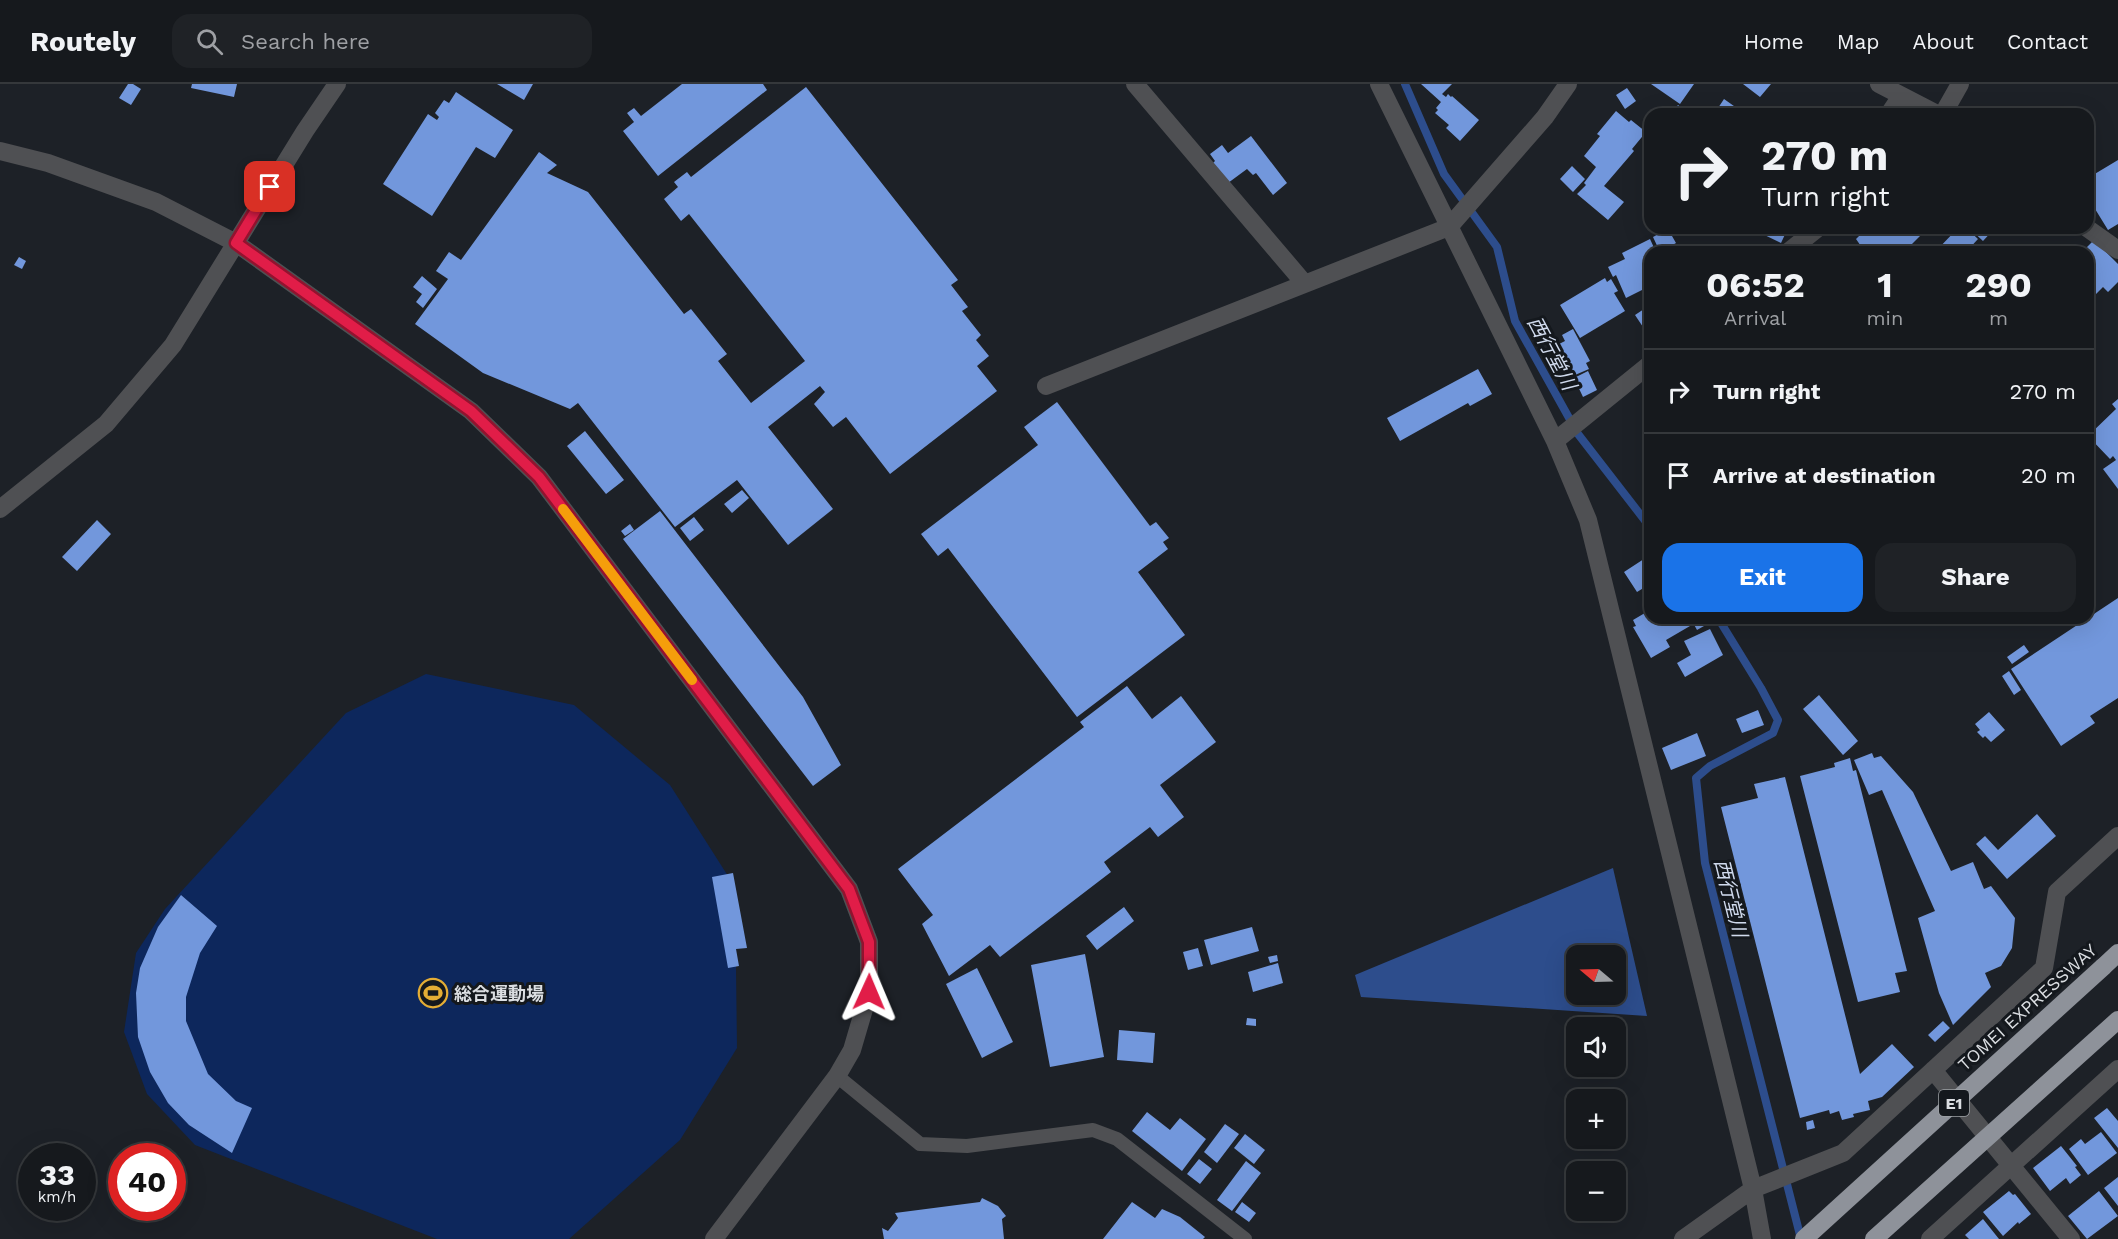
<!DOCTYPE html>
<html lang="en">
<head>
<meta charset="utf-8">
<style>
  body { margin:0; font-family:"Work Sans","Noto Sans JP",sans-serif; background:#1f2226; color:#f1f3f6; height:100vh; display:flex; flex-direction:column; font-size:22px; white-space:nowrap }
  * { box-sizing:border-box; margin:0 }
  p { font-size:20px; color:#9ea0a4 }
  .icon { flex:none; width:33px; height:33px; fill:none; stroke:currentColor; stroke-width:2; stroke-linecap:round; stroke-linejoin:round }
  .map { position:relative; flex:1; overflow:hidden }
  .details { position:absolute; left:1644px; top:162px; width:450px; height:378px; display:flex; flex-direction:column; background:#16191d; border-radius:18px; box-shadow:0 6px 24px #0002,0 0 0 2px #35383b }
  .details>* { flex:none }
  .banner { position:absolute; left:1644px; top:24px; width:450px; height:126px; border-radius:18px; box-shadow:0 6px 24px #0002,0 0 0 2px #35383b; background:#16191d; color:#f1f3f6; overflow:hidden }
  .needle { width:39px; rotate:289deg }
  .fabs { position:absolute; left:1566px; top:861px; display:grid; gap:12px }
  .fabs a { display:grid; place-items:center; width:60px; height:60px; border-radius:12px; background:#16191d; box-shadow:0 6px 24px #0002,0 0 0 2px #35383b; font-size:30px }
  .speed { position:absolute; left:18px; top:1059px; display:flex; gap:12px; font-size:30px; font-weight:700; text-align:center }
  .speed>* { display:grid; place-content:center; width:78px; height:78px; border-radius:50%; background:#16191d; box-shadow:0 6px 24px #0002,0 0 0 2px #35383b; line-height:1 }
  .speed small { font-size:15px; font-weight:400 }
  .speed .limit { border:9px solid #d22; background:#fff; color:#111 }
  .pin { position:absolute; display:grid; place-items:center; width:51px; height:51px; color:#fff; margin:-26px; border-radius:12px; box-shadow:0 3px 9px #0006 }
  .me { position:absolute; width:66px; margin:-33px; rotate:1deg; stroke-linejoin:round; filter:drop-shadow(0 0 4px #0008) }
  .turn { display:flex; align-items:center; gap:21px; height:126px; padding:0 18px; font-size:27px }
  .turn .icon { width:78px; height:78px; stroke-width:2.5 }
  .turn b { display:block; font-size:42px; line-height:51px }
  .eta { display:flex; justify-content:space-evenly; align-items:center; height:102px; text-align:center }
  .eta b { font-size:36px; font-weight:700; line-height:42px }
  .action { display:flex; gap:12px; margin-top:auto; padding:12px 18px }
  .action a { flex:1; height:69px; border-radius:18px; background:#1a73e8; color:#fff; font-size:24px; font-weight:700; line-height:69px; text-align:center }
  .action a+a { background:#1f2226; color:#f1f3f6 }
  ul { padding:0; list-style:none }
  li { display:flex; align-items:center; gap:18px; height:84px; padding:0 18px; border-top:2px solid #35383b }
  li div { flex:1 }
  li b { display:block; font-size:22px }
  li em { font-style:normal }
  header { display:flex; align-items:center; gap:36px; box-sizing:border-box; height:84px; padding:0 30px; background:#16191d; border-bottom:2px solid #35383b }
  header strong { font-size:28px }
  nav { display:flex; gap:33px; margin-inline-start:auto; font-size:21px }
  .search { width:420px; height:54px; background:#1f2226; display:flex; align-items:center; gap:15px; box-sizing:border-box; padding:0 21px; border-radius:18px; color:#9ea0a4; font-size:22px }
  .map>svg:first-child { display:block }
</style>
</head>
<body>
<header>
<strong>Routely</strong>
<div class="search"><svg class="icon" aria-label="search" viewBox="0 0 24 24"><circle cx="10" cy="10" r="6"/><path d="M15 15l6 6"/></svg>Search here</div>
<nav><a>Home</a><a>Map</a><a>About</a><a>Contact</a></nav>
</header>
<div class="map">
<svg width="2118" height="1155" viewBox="0 0 2118 1155">
  <rect width="100%" height="100%" fill="#1d2127"/>
  <!-- green -->
  <path fill="#0d275c" d="M426 590 574 621 670 701 735 803 737 964 680 1056 569 1155H437L195 1061 147 1010 124 948 136 869 165 825 346 629Z"/>
  <!-- forest -->
  <path fill="#2d4d8c" fill-rule="evenodd" d="M1613 784 1647 932 1361 913 1355 891ZM1576 872H1616V910H1576Z"/>
  <g fill="none" stroke-linecap="round" stroke-linejoin="round">
    <!-- stream -->
    <path stroke="#2d4d8c" stroke-width="8" d="M1405 0 1444 90 1497 163 1515 237 1578 350 1650 443
      M1718 534 1761 604 1778 636 1773 649 1710 682 1696 694 1705 779 1801 1155"/>
  </g>
  <!-- building -->
  <path fill="#7297dc" d="M128 0H133L141 5 131 21 119 14Z
    M192 0H237L234 13 191 4Z
    M497 0H533L524 16Z
    M682 0H763L767 6 658 92 623 47 634 38 627 29 634 24 641 32Z
    M1421 0H1452L1442 10 1446 13 1448 10 1451 13 1452 12 1479 36 1460 57 1446 44 1449 41 1435 29 1438 26 1436 24 1441 18Z
    M1651 0H1694L1680 20Z
    M1743 0H1771L1760 13Z
    M806 3 958 196 951 201 968 223 962 227 981 251 976 256 989 272 977 282 997 307 890 390 846 333 833 343 814 320 825 308 820 302 768 343 833 425 788 461 737 396 675 443 578 319 570 325 483 289 415 240 448 195 436 187 449 168 461 176 539 68 557 81 547 89 588 108 684 230 691 225 727 270 718 277 751 319 805 277 689 130 681 137 664 115 678 103 674 98 687 88 691 93Z
    M1627 4 1636 17 1625 25 1616 11Z
    M456 8 513 46 495 74 476 63 432 132 383 100 428 30 437 36 439 33 435 29 444 16 449 19Z
    M1724 15 1741 27 1738 30H1714Z
    M1678 21 1689 30H1671Z
    M1616 27 1629 38 1631 36 1646 48 1632 65 1634 67 1604 102 1624 118 1608 136 1577 110 1586 101 1584 99 1596 83 1584 72 1600 52 1597 50Z
    M1251 52 1287 99 1273 111 1256 89 1253 91 1247 85 1228 99 1213 79 1215 77 1210 70 1222 61 1228 69Z
    M2118 76V140L2108 146 2092 120 2088 122V94Z
    M1572 82 1585 95 1573 108 1560 95Z
    M1675 144H1686L1688 147 1682 152Z
    M1750 144H1788L1781 159Z
    M1867 144H1928L1904 168H1865L1856 155Z
    M1958 144H1966L1978 155 1966 168H1935Z
    M1969 144H1995L1983 157Z
    M1668 145 1676 159 1660 168 1653 153Z
    M2096 154 2101 163 2118 180V198L2108 208 2103 203 2088 218V168H2082Z
    M1650 155 1656 168H1650V202L1626 214 1616 191 1613 193 1608 183 1625 175 1622 169Z
    M19 173 26 177 22 185 14 181Z
    M422 192 437 205 423 224 416 218 422 210 413 203Z
    M1605 194 1607 198 1611 195 1618 207 1614 209 1625 227 1580 254 1560 221Z
    M1650 221V243L1645 246 1635 231Z
    M1573 245 1590 277 1586 279 1589 285 1575 291 1559 260 1565 257 1562 251Z
    M1478 285 1492 310 1470 322 1468 319 1400 357 1387 334Z
    M1588 287 1597 306 1583 313 1574 294Z
    M2118 315V405L2103 385 2116 376 2113 372 2110 375 2088 352 2116 325 2112 320Z
    M1057 318 1150 442 1156 438 1169 454 1163 458 1168 465 1138 488 1185 551 1077 633 948 464 938 472 921 450 1038 361 1024 343Z
    M585 347 624 396 606 410 567 362Z
    M742 406 749 414 732 429 724 420Z
    M660 427 803 613 841 681 813 702 623 455Z
    M694 433 704 446 690 457 680 444Z
    M97 436 111 450 77 487 62 473Z
    M630 440 634 446 625 452 621 447Z
    M1650 471V500L1637 508 1624 488Z
    M2118 514V614L2090 632 2095 639 2061 662 2011 585Z
    M1650 526V534H1685L1690 542 1666 556 1670 563 1651 574 1633 543 1636 542 1633 536Z
    M1700 534 1704 542 1697 546 1692 537Z
    M1710 545 1723 571 1685 593 1677 579 1691 571 1684 557Z
    M2024 561 2029 568 2012 580 2007 573Z
    M2009 587 2021 606 2014 611 2002 592Z
    M1127 602 1152 635 1181 612 1216 658 1160 701 1184 733 1158 753 1150 743 1104 778 1111 788 1000 873 990 861 949 892 922 840 933 831 898 785 1084 643 1080 638Z
    M1819 611 1858 657 1843 671 1803 625Z
    M1758 626 1764 641 1742 649 1736 635Z
    M1989 628 2005 646 1991 658 1985 652 1983 654 1977 648 1980 646 1975 640Z
    M1697 649 1706 672 1671 686 1662 664Z
    M1872 669 1874 674 1881 672 1913 708 1951 787 1973 778 1984 805 1991 802 2015 834 2012 864 2001 882 1985 889 1991 903 1953 941 1939 909 1918 834 1935 827 1882 706 1869 711 1854 676Z
    M1850 674 1853 687 1856 686 1907 887 1895 889 1900 908 1858 918 1800 692 1835 683 1834 679Z
    M1785 693 1860 990 1892 960 1914 983 1882 1013 1868 1017 1870 1026 1853 1030 1854 1033 1842 1036 1839 1027 1830 1030 1829 1026 1800 1034 1721 723 1758 714 1754 700Z
    M2037 730 2056 752 2007 795 1976 760 1985 752 1998 766Z
    M733 789 747 864 736 865 739 882 728 884 712 793Z
    M181 811 217 842 200 869 186 913V937L208 990 236 1017 252 1024 232 1069 189 1041 168 1019 150 988 138 953 136 909 140 884 158 843Z
    M1124 823 1134 837 1097 866 1086 852Z
    M1252 843 1259 867 1211 881 1204 856Z
    M1198 864 1203 882 1188 886 1183 868Z
    M1085 870 1104 973 1050 983 1031 881Z
    M1277 871 1278 877 1270 879 1268 873Z
    M1278 879 1283 899 1253 908 1248 888Z
    M977 884 1013 958 982 974 946 900Z
    M1247 934 1256 935V942L1246 941Z
    M1943 937 1950 944 1935 958 1928 951Z
    M1119 946 1155 949 1153 979 1117 976Z
    M2107 1024 2118 1037V1064L2094 1034Z
    M1147 1028 1170 1046 1180 1034 1206 1055 1182 1087 1132 1047Z
    M1813 1036 1815 1044 1807 1046 1806 1038Z
    M1225 1040 1239 1050 1217 1079 1204 1068Z
    M2101 1048 2117 1069 2088 1091 2069 1065 2081 1055 2085 1060Z
    M1245 1050 1265 1066 1254 1080 1234 1064Z
    M2061 1062 2077 1082 2075 1083 2081 1091 2070 1100 2066 1094 2050 1107 2033 1084Z
    M1199 1075 1212 1085 1200 1100 1187 1090Z
    M1246 1077 1261 1089 1232 1127 1217 1116Z
    M2118 1093V1122L2104 1104Z
    M2009 1107 2013 1111 2015 1110 2031 1130 2019 1140 2018 1138 2003 1152 1983 1128Z
    M2099 1107 2118 1132 2087 1155 2068 1132Z
    M982 1114 998 1122 1006 1132 1002 1135 1004 1155H884L882 1144 888 1147 898 1134 895 1129 980 1118Z
    M1132 1118 1155 1134 1162 1125 1180 1133 1205 1153 1203 1155H1103Z
    M1242 1118 1256 1129 1249 1138 1235 1128Z
    M1983 1135 1999 1155H1969L1965 1151Z"/>
  <g fill="none" stroke-linecap="round" stroke-linejoin="round">
    <!-- service -->
    <path stroke="#4f5053" stroke-width="14" d="M837 992 920 1060 967 1062 1093 1046 1117 1055 1245 1155"/>
    <!-- minor -->
    <path stroke="#4f5053" stroke-width="18" d="M1135 0 1305 200
      M1379 0 1555 357 1588 436 1753 1105 1762 1155
      M1879 0 1937 30
      M1889 30 1901 12
      M1943 30 1960 0
      M2087 144 2118 166
      M1788 168 1818 144
      M1046 302 1449 143 1545 33 1568 0
      M1555 357 1650 280
      M1933 986 2071 1155
      M1683 1155 1753 1105 1843 1069 2044 884 2057 808 2118 752
      M1930 1155 2118 985"/>
    <!-- tertiary -->
    <path stroke="#4f5053" stroke-width="18" d="M0 67 48 79 156 118 236 159 471 327 539 393 849 805 869 858V908L852 966 837 992 714 1155
      M0 425 106 340 173 261 305 47 337 0"/>
    <!-- motorway -->
    <path stroke="#8e929a" stroke-width="18" d="M2103 883 2118 869"/>
    <!-- motorway-bridge -->
    <path stroke="#8e929a" stroke-width="18" d="M1804 1155 2103 883
      M1874 1155 2118 936"/>
  </g>
  <g fill="none" stroke-linecap="round" stroke-linejoin="round">
    <!-- route casing -->
    <g stroke="#92132f" stroke-width="15">
      <path id="route" d="M270 103 236 159 471 327 539 393 849 805 869 858V908"/>
    </g>
    <!-- route -->
    <use href="#route" stroke="#e11d48" stroke-width="10"/>
    <!-- slow -->
    <path stroke="#f59e0b" stroke-width="10" d="M563 425 692 596"/>
  </g>
  <!-- icons -->
  <defs>
    <g id="stadium-ring" transform="scale(1.5)"><circle r="9.5" fill="#14181d" stroke="#e4ad35" stroke-width="1.5"/><path d="M0-5a6.5 5 0 1 0 0 10a6.5 5 0 1 0 0-10ZM-3.5-1.8h7v3.6h-7Z" fill="#e4ad35"/></g>
  </defs>
  <g fill-rule="evenodd">
    <use href="#stadium-ring" x="433" y="909"/>
  </g>
  <g text-anchor="middle" dominant-baseline="central" stroke-width="6" stroke-linejoin="round" paint-order="stroke">
    <!-- shield labels -->
    <rect fill="#14181d" stroke="#9fa3a7" stroke-width="1.5" x="1939" y="1006" width="30" height="26" rx="4.5"/>
    <g font-size="16" font-weight="bold" fill="#dbdee2">
      <text x="1954" y="1019">E1</text>
    </g>
    <!-- poi labels -->
    <g font-size="18" font-weight="bold" fill="#dbdee2" stroke="#14181d" text-anchor="start">
      <text x="454" y="909">総合運動場</text>
    </g>
    <!-- street labels -->
    <g font-size="18" fill="#dbdee2" stroke="#14181d">
      <text transform="translate(2027 923) rotate(-42)">TOMEI EXPRESSWAY</text>
    </g>
    <!-- water labels -->
    <g font-size="20" font-style="italic" fill="#d0daed" stroke="#14181d">
      <text transform="translate(1552 269) rotate(62)">西行堂川</text>
      <text transform="translate(1731 814) rotate(76)">西行堂川</text>
    </g>
  </g>
</svg>
<div class="fabs">
<a><svg class="needle" viewBox="-14 -14 28 28"><path d="M0-13l5 13h-10z" fill="#e53935"/><path d="M0 13l5-13h-10z" fill="#9ea0a4"/></svg></a>
<a><svg class="icon" aria-label="sound" viewBox="0 0 24 24"><path d="M4 9h4l5-4v14l-5-4H4zM17 9q2 3 0 6"/></svg></a>
<a>+</a>
<a>−</a>
</div>
<div class="speed"><div>33<small>km/h</small></div><div class="limit">40</div></div>
<div class="pin" style="left:270px;top:103px;background:#d93025"><svg class="icon" aria-label="arrive" viewBox="0 0 24 24"><path d="M6 21V4h12l-3 4 3 4H6"/></svg></div>
<svg class="me" style="left:869px;top:908px" viewBox="-20 -20 40 40"><path d="M0-17L14 15 0 8-14 15z" fill="#e11d48" stroke="#fff" stroke-width="4"/></svg>
<div class="banner">
<div class="turn"><svg class="icon" aria-label="right" viewBox="0 0 24 24"><path d="M7 20v-9h11M14 6l5 5-5 5"/></svg><div><b>270 m</b>Turn right</div></div>
</div>
<section class="details">
<div class="eta">
<div><b>06:52</b><p>Arrival</p></div>
<div><b>1</b><p>min</p></div>
<div><b>290</b><p>m</p></div>
</div>
<ul>
<li><svg class="icon" aria-label="right" viewBox="0 0 24 24"><path d="M7 20v-9h11M14 6l5 5-5 5"/></svg><div><b>Turn right</b></div><em>270 m</em></li>
<li><svg class="icon" aria-label="arrive" viewBox="0 0 24 24"><path d="M6 21V4h12l-3 4 3 4H6"/></svg><div><b>Arrive at destination</b></div><em>20 m</em></li>
</ul>
<div class="action"><a>Exit</a><a>Share</a></div>
</section>
</div>
</body>
</html>
